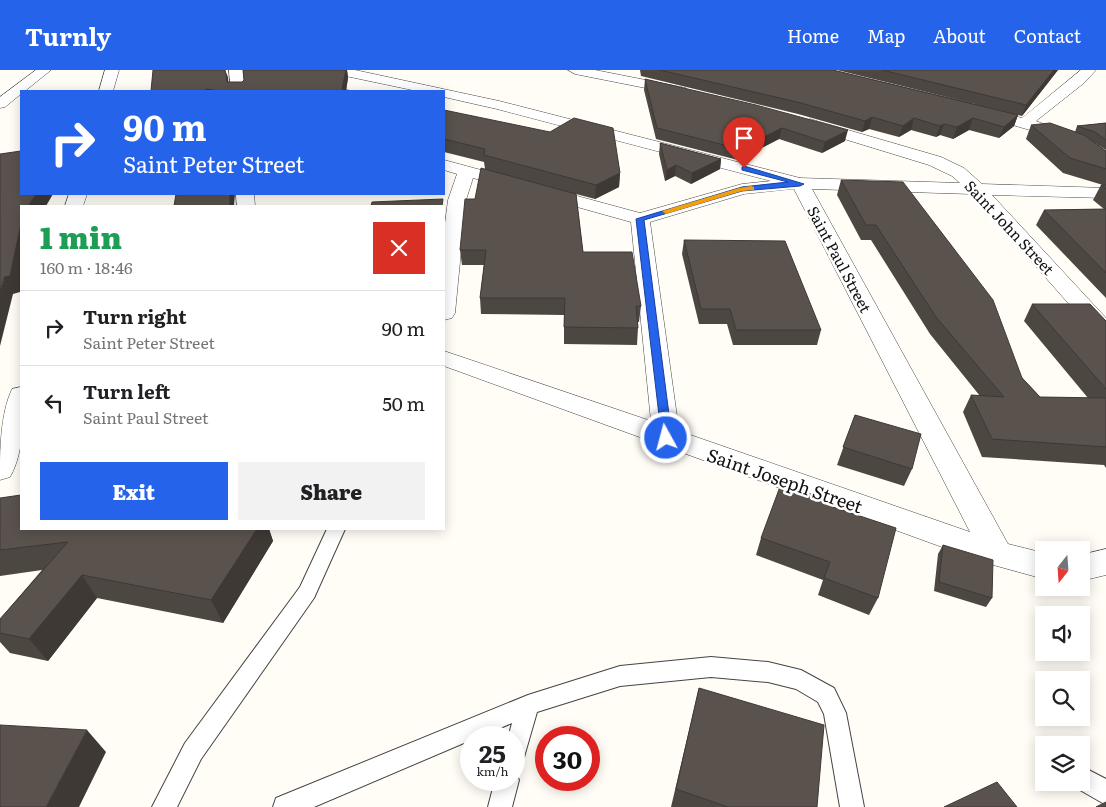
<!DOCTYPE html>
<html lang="en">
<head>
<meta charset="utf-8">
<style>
  body { margin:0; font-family:Literata,serif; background:#f2f2f2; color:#202124; height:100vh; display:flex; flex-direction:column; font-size:19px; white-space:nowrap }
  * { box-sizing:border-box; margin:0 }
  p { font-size:16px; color:#757577 }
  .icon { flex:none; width:28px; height:28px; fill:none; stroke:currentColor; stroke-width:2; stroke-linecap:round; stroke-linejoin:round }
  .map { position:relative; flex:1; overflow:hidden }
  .side { position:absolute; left:20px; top:135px; width:425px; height:325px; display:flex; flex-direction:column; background:#fff; border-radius:0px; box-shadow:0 2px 12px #0003 }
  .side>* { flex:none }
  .banner { position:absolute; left:20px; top:20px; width:425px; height:105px; border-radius:0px; box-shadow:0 2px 12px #0003; background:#2563eb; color:#fff; overflow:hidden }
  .needle { width:32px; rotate:197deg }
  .controls { position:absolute; left:1035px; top:471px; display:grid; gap:10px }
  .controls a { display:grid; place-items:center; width:55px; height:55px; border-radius:0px; background:#fff; box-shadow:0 2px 12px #0003; font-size:25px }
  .speed { position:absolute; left:460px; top:656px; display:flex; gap:10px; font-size:25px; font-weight:700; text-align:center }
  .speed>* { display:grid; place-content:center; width:65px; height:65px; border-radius:50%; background:#fff; box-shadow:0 2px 12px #0003; line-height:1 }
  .speed small { font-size:12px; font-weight:400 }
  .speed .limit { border:8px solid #d22; background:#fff; color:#111 }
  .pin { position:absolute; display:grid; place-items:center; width:42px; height:42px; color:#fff; margin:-51px -21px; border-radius:50% 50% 50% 0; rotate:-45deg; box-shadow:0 0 5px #0007 }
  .pin .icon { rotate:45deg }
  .me { position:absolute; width:55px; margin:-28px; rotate:353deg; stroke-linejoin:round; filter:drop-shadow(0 0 4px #0008) }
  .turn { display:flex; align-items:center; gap:18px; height:105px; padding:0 20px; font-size:22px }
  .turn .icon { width:65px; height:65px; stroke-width:2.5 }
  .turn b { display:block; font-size:35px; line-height:42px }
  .round { display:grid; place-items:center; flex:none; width:52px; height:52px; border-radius:0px; background:#f2f2f2 }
  .overview { display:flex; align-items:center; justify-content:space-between; height:85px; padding:0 20px }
  h1 { font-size:30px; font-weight:800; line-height:38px; color:#1e9e55 }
  .action { display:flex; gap:10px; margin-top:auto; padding:10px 20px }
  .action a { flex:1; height:58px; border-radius:0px; background:#2563eb; color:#fff; font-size:20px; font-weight:800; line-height:58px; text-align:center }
  .action a+a { background:#f2f2f2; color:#202124 }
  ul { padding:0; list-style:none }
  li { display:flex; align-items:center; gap:15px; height:75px; padding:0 20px; border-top:1px solid #e0e0e0 }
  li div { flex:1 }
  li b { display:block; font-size:19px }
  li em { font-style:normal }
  header { display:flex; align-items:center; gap:30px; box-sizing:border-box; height:70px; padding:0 25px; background:#2563eb; color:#fff }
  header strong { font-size:24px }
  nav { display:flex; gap:28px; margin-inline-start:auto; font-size:18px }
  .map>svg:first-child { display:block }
</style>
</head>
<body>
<header>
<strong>Turnly</strong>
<nav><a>Home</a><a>Map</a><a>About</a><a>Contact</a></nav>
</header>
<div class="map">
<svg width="1106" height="737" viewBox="0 0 1106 737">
  <rect width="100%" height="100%" fill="#fffdf5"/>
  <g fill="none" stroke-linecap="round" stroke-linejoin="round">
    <!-- lane casing -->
    <g stroke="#444" stroke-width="2">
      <path id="lane" d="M327 459H345L314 528 201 689 177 737H152L185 673 300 517Z
        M711 587 768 592 801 600 834 618 846 643 864 737H840L824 644 818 632 796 619 768 612 711 607 620 616 537 642 522 694 514 698V668H508L512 653 477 668H471V670L314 737H273L276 728 528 625 620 596Z
        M1081 696 1106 709V735L1073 716 1071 712H1081Z
        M514 701 519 710 512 737H488L495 710H514Z"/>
    </g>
    <!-- street casing -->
    <g stroke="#444" stroke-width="1">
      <path id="street" d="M36 0H51L25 21H21V24L5 37 0 38V27Z
        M105 0H119L113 21H99Z
        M229 0H243L245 21H231Z
        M329 0H355L499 31 800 108 960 113 952 106 929 95 805 57 802 54 805 51 810 49 941 87 964 98 982 114 1106 118V128L992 125 1106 248V269L1098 267 972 124 812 119 1008 474 1044 483V509L986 493 444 296V281L651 351 631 152 473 108 466 130 455 243 452 248 444 250V161L448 130 457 104 444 100V90L640 143 742 114 771 111 497 39 444 27V21H417L336 4ZM794 119 970 462 679 361 650 152 744 124Z
        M568 0H595L681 17 686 18 688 21 686 24 681 25 575 4Z
        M1081 0H1096L1084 13 1036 51 1081 69 1106 83V95L1100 94 1070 76 1040 63 975 44 973 41 975 38 980 37 1022 48Z
        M69 124H87L83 136H65Z
        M236 124H254L255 136H237Z
        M21 317C23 345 25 381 10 407L0 410C0 380 0 345 12 319Z
        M1106 479V505L1081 511V485Z"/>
    </g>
    <!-- lane -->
    <use href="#lane" fill="#fff" fill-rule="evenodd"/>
    <!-- street -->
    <use href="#street" fill="#fff" fill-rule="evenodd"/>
  </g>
  <!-- wall -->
  <path fill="#4d4742" d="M243 0H347L348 8 346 20 352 21H151L228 7V12H242L244 10Z
    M640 0H833L975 34 837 0H1058L1022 46 1018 45 1014 56 999 68 969 60 953 69 940 65 936 67 911 60 899 67 869 59 862 62 798 44 641 6Z
    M645 9 845 71 822 83 779 69 738 90 656 69 644 20Z
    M444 40 620 103 619 117 595 129 576 124 583 182 641 236 639 252H638V258L637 275 564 274V245L481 244 480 228 484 195H462L460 180 485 99 484 92 444 82Z
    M1106 53V80L1089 69 1106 81V228L1036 155 1044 140 1104 139 1093 130 1101 115H1103L1063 103 1026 69 1031 55 1075 62 1077 56Z
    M660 73 721 89 720 99 691 114 675 106 665 111 659 84Z
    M841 110 1040 327 1088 328 1024 251 1032 234 1106 251V398L1104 395 982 387 963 342 971 325 980 326 930 264 871 170H861L837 125Z
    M684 170 821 260 817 275H733L727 254H699L682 184Z
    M855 345 912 399 904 416 837 395Z
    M0 428 21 459H269L273 471 223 553 97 528 48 591 10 583 0 572V549L42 500 0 506Z
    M833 437 878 528 869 545 818 525 823 510 756 485 761 468Z
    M943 475 992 528 986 537 934 521 938 484Z
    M699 618 817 737H671Z"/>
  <!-- shaded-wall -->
  <path fill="#3f3936" d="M225 0 228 7 229 21 227 12Z
    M346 0H347L348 8 346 21 342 19Z
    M1054 0H1058L1022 46 1026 35Z
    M1018 45 1014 56 999 68 1004 57Z
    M872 47 869 59 862 62 865 51Z
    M914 48 911 60 899 67 903 56Z
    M973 48 969 60 953 69 957 57Z
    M944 54 940 65 936 67 940 56Z
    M782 58 779 69 738 90 740 79Z
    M848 60 845 71 822 83 825 72Z
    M721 89 720 99 691 114 692 103Z
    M676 95 675 106 665 111 667 100Z
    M620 103 619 117 595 129 596 115Z
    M36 124H53L46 136H28Z
    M230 124H235L234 136H230Z
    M21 154V213L20 222 13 224 0 276V221Z
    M257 459H269L273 471 223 553 211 530Z
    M82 505 97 528 48 591 29 569Z
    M87 660 106 682 79 737H46Z"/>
  <!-- building -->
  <path fill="#5a524d" stroke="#3f3936" d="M153 0H225L227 12H242L244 10 243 0H346L342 19 352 21H219L206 19V21H151Z
    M660 0H833L1018 45 1004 57 973 48 957 57 944 54 940 56 914 48 903 56 872 47 865 51 801 33Z
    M882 0H1054L1026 35Z
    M645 9 756 35 848 60 825 72 782 58 740 79 657 58Z
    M444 40 550 62 574 48 613 58 620 103 596 115 484 85 485 79 444 69Z
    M1050 53 1084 65 1106 81V99L1070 88 1031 55Z
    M1106 53V70L1095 62 1077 56Z
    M660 73 721 89 692 103 676 95 667 100Z
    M21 81V124H36L28 136H21V154L10 206 4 207 0 221V84Z
    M481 98 576 124 583 182H632L641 236H636L638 258 564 257 565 228H480L486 180H460L465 129H475Z
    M841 110 903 112 993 230 1022 308 1040 327 1106 328V377L992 369 971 325 1004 327 936 247 876 155H866Z
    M1101 115H1106V119Z
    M176 124H230V136H174Z
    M443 129 442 136H371L372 132Z
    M1106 139V203L1044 140Z
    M684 170 785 171 821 260H736L730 239H701Z
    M1032 234H1090L1106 251V319Z
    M855 345 921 364 912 399 843 377Z
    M781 414 835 432 833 437 896 458 878 528 824 508 830 492 761 468Z
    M21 425V459H257L211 530 82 505 29 569 0 563V549L68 472 0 480V428Z
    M943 475 993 490 992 528 939 512Z
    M699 618 824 655 817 737H728L676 719Z
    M0 655 87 660 46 737H0Z
    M997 712 1017 737H944Z
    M1106 732V737H1096Z"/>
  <!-- route -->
  <path fill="#2563eb" stroke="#184099" d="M744 96 804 114 800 116 742 121 644 150 672 368 666 372 662 371 636 149 742 117 788 112 742 100V97Z"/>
  <!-- slow -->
  <path fill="#f59e0b" d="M751 116 754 117V120L742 121 666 144 662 141 739 118Z"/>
  <g text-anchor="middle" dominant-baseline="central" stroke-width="5" stroke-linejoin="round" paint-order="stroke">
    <!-- far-street labels -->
    <g font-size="15" fill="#111" stroke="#fff">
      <text transform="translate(1010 157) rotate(47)">Saint John Street</text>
      <text transform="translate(840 189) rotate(62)">Saint Paul Street</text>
    </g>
    <!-- street labels -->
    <g font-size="18" fill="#111" stroke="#fff">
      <text transform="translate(785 410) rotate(19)">Saint Joseph Street</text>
    </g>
  </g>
</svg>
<div class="controls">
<a><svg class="needle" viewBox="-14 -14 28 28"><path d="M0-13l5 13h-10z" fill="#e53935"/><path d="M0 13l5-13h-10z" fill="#757577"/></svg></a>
<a><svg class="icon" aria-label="sound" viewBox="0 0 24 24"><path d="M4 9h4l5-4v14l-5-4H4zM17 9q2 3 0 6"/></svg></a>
<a><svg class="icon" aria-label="search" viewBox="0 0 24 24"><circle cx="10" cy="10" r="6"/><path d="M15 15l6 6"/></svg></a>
<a><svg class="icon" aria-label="layers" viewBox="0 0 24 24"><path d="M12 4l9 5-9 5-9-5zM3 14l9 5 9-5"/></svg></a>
</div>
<div class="speed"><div>25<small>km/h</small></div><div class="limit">30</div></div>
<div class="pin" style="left:744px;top:98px;background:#d93025"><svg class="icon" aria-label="arrive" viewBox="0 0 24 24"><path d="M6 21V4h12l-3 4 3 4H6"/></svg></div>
<svg class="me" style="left:666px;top:368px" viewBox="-20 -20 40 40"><circle r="17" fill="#2563eb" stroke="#fff" stroke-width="3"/><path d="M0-11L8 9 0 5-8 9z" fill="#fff"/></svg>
<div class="banner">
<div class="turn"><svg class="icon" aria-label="right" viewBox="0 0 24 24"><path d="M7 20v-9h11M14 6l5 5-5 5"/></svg><div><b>90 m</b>Saint Peter Street</div></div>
</div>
<section class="side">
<div class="overview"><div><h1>1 min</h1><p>160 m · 18:46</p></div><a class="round" style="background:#d93025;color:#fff"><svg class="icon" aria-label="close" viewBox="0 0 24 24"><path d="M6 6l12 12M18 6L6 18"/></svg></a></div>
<ul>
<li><svg class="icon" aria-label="right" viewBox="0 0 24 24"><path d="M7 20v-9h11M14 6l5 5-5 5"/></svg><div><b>Turn right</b><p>Saint Peter Street</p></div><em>90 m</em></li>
<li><svg class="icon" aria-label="left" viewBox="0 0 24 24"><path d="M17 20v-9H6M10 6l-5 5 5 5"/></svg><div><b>Turn left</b><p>Saint Paul Street</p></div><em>50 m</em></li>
</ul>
<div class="action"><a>Exit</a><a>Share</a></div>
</section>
</div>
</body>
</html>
